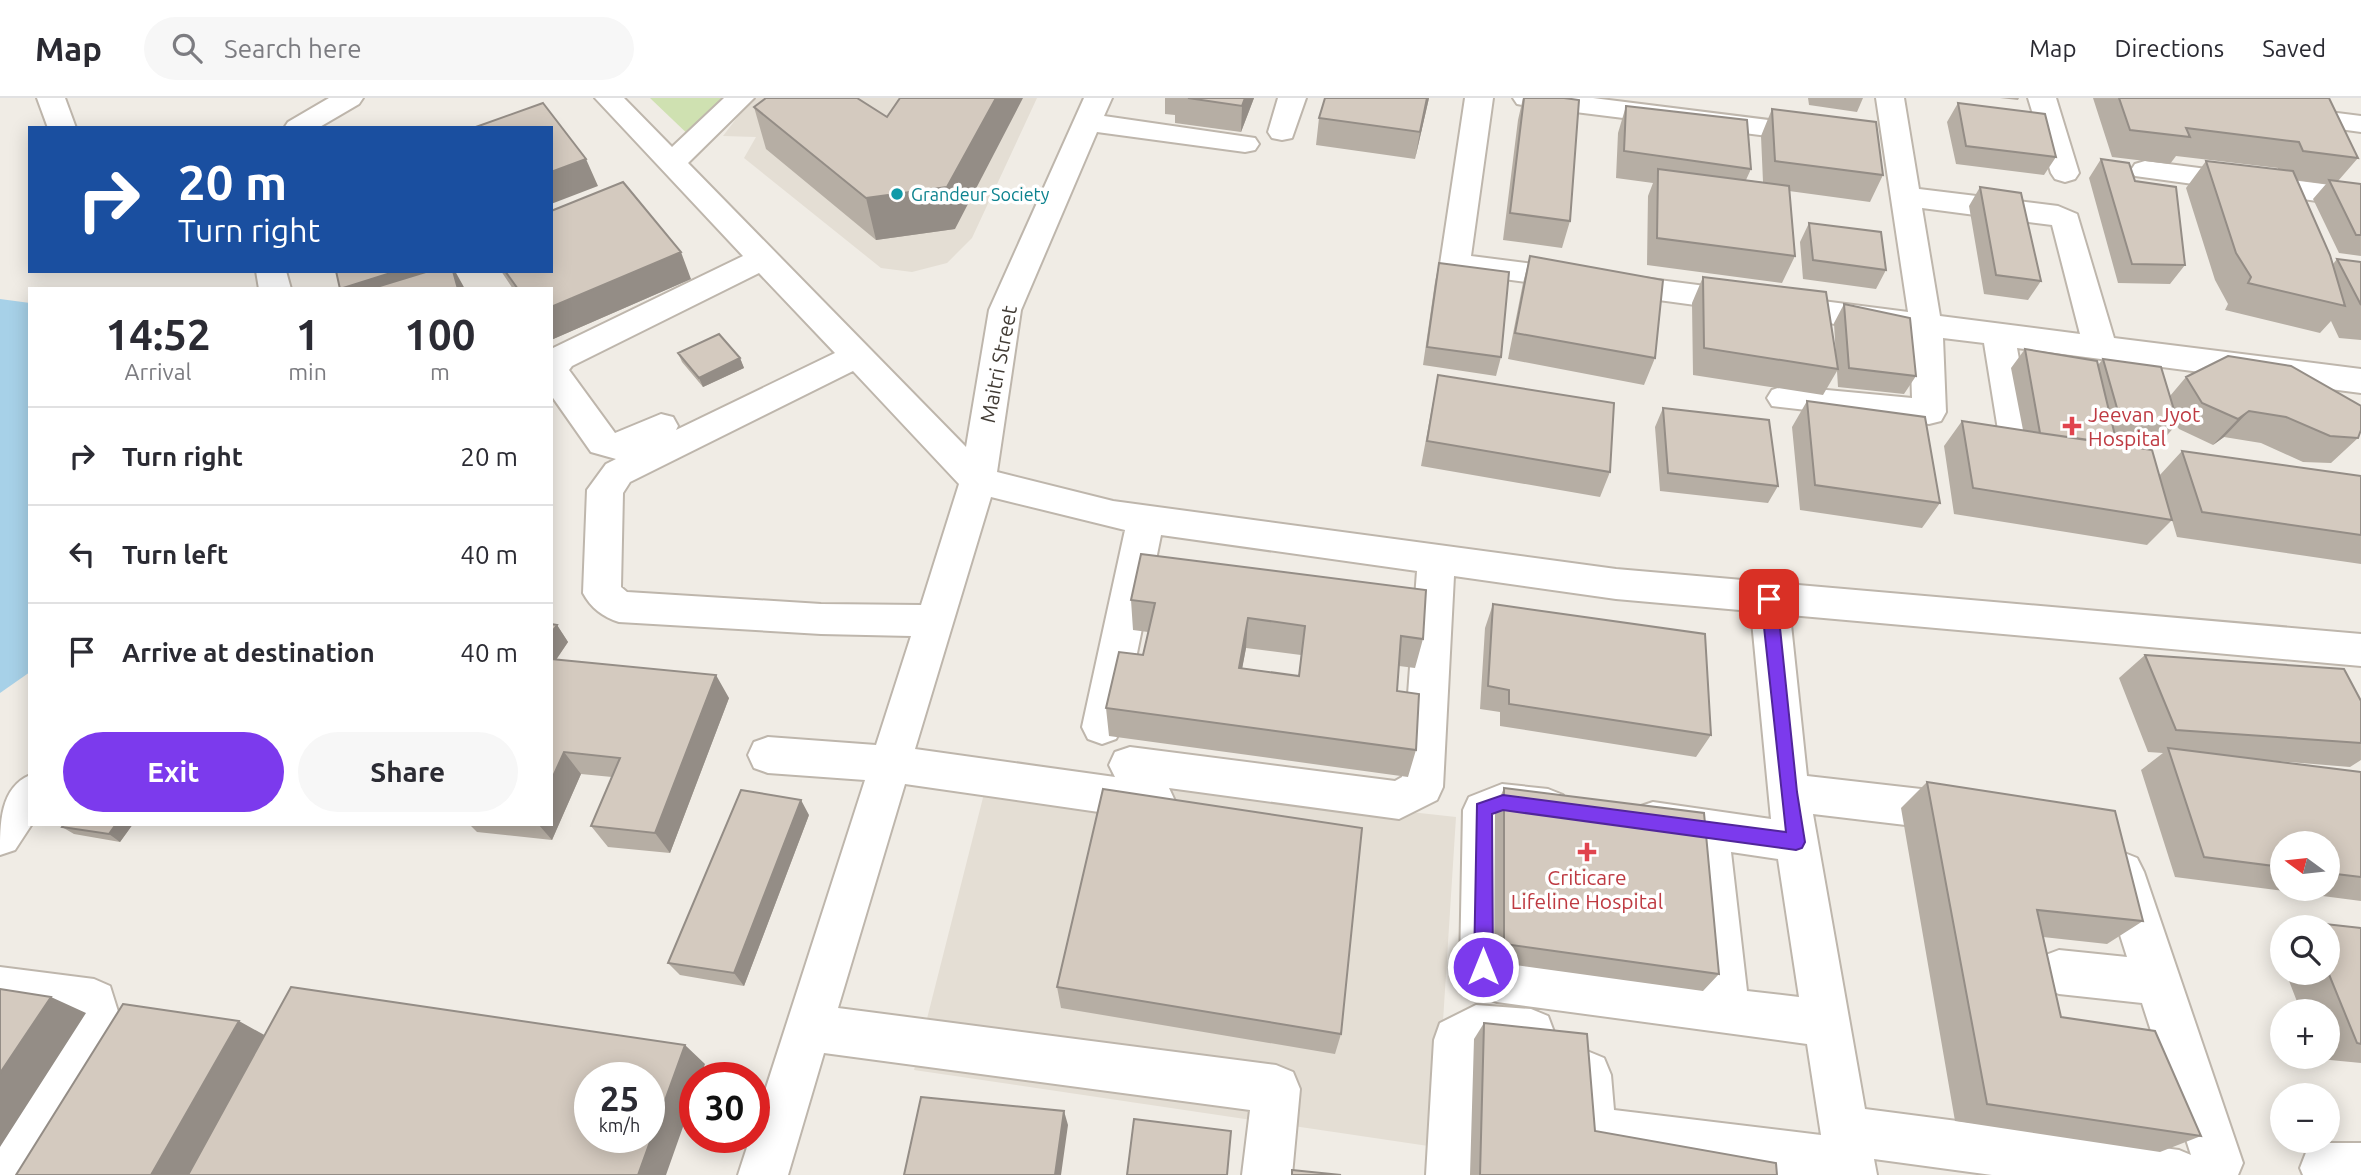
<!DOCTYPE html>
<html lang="en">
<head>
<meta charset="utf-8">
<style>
  body { margin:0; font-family:Ubuntu,sans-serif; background:#f7f7f7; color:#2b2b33; height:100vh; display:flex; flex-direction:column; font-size:26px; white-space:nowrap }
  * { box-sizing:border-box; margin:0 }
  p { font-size:23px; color:#7c7c81 }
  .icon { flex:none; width:38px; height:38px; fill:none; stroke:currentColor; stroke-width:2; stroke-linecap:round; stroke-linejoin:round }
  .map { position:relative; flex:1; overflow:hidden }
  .drawer { position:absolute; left:28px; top:189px; width:525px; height:539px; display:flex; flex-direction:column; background:#fff; border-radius:0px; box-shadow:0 4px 18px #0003 }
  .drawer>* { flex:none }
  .guide { position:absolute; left:28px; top:28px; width:525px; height:147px; border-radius:0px; box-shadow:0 4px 18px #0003; background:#1a4fa0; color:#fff; overflow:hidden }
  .needle { width:46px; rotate:285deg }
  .controls { position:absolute; left:2270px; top:733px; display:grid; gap:14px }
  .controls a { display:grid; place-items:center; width:70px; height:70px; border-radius:50%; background:#fff; box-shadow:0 4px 18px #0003; font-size:35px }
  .speed { position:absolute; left:574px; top:964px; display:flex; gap:14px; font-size:35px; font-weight:700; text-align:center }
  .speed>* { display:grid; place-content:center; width:91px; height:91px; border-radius:50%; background:#fff; box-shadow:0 4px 18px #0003; line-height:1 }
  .speed small { font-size:18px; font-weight:400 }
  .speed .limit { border:10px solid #d22; background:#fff; color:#111 }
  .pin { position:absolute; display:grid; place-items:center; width:60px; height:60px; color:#fff; margin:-30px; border-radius:14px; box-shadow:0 4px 10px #0006 }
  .me { position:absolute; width:77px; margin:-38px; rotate:0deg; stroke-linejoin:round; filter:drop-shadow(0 0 5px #0008) }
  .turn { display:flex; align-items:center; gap:24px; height:147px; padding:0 35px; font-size:32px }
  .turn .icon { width:91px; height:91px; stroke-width:2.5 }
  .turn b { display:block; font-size:49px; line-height:60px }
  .eta { display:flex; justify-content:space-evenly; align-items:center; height:119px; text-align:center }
  .eta b { font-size:42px; font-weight:700; line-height:49px }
  .cta { display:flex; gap:14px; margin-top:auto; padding:14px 35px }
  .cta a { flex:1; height:80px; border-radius:42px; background:#7c3aed; color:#fff; font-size:28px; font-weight:700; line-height:80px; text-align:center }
  .cta a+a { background:#f7f7f7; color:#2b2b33 }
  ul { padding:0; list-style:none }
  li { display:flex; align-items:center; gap:21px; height:98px; padding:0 35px; border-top:2px solid #e1e1e2 }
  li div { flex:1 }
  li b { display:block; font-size:26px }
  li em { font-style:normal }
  header { display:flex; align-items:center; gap:42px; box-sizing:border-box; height:98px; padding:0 35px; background:#fff; border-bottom:2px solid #e1e1e2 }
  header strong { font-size:33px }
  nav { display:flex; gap:38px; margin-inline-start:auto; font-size:24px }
  .search { width:490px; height:63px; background:#f7f7f7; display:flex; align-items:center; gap:18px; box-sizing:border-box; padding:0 24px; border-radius:38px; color:#7c7c81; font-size:26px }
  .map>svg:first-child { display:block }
</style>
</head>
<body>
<header>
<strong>Map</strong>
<div class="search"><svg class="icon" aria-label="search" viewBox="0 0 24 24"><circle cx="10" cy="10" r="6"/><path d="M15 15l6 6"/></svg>Search here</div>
<nav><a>Map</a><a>Directions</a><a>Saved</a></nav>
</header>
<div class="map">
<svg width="2361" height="1077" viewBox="0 0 2361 1077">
  <rect width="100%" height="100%" fill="#f0ece5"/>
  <!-- residential -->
  <path fill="#e4ded4" d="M752 0H1037L972 140 947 165 912 174 881 170 744 60 756 39 723 38Z
    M991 668 1456 719 1435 1049 914 972Z"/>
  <!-- green -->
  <path fill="#cfe1b1" d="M650 0H726L695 43Z"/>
  <!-- water -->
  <path fill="#a7d1e8" d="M0 201 30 205V574L0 595Z"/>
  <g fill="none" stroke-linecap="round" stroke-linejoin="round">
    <!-- minor casing -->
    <g stroke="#beb6ac" stroke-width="4">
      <path id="minor" d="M37 0H65L76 30H48Z
        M329 0H363L359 6 318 30H284L288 24Z
        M595 0H624L672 49 724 0H754L688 65 966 349 989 212 1084 0H1112L1104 18 1255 40 1259 46 1255 52 1245 54 1097 34 1021 212 997 374 1113 403 1616 471 2361 536V568L1790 517 1807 678 1956 695 1971 701 1977 714 1971 727 1956 733 1813 716 1865 1011 2179 1052 2191 1057 2142 905 2059 896 2043 890 2036 874 2043 858 2059 852 2127 859 2100 774 2107 760 2122 754 2137 760 2144 774 2243 1065 2238 1077H1992L1874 1061 1877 1077H1745L1600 1059C1562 1044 1555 996 1570 960L1587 953 1604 960 1611 977 1614 1012 1821 1037 1807 946 1497 904C1478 897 1468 888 1460 869L1463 712 1469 699 1502 686 1548 691 1563 697 1569 710 1563 723 1548 729 1505 724 1506 859 1700 886 1687 747 1638 737 1632 723 1638 709 1653 704 1771 721 1751 513 1616 501 1454 478 1443 689 1437 702 1399 721 1169 690 1175 703 1169 716 1154 722 905 686 838 910 1276 967 1293 974 1300 991 1292 1077H1242L1250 1012 824 955 788 1077H738L750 1040H754V1027L865 682 768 675 754 670 748 657 754 644 768 639 876 647 911 538 821 536 619 524C603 519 591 510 583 495L587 392 606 366 616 361 591 354 551 297V251L743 158ZM759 175 835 255 676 332 678 328 673 319 661 316 615 335 569 272 572 268ZM853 273 959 386 921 507 821 506 627 494 621 489 623 395 630 384ZM991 399 1125 432 1082 629 1088 641 1102 646 1116 641 1122 629 1161 437 1417 473 1402 679 1395 683 1130 649 1115 654 1109 667 1115 679 915 651ZM1731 754 1778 761 1799 899 1747 893Z
        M1278 0H1306L1292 40 1282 42 1272 40 1268 34Z
        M1465 0H1493L1471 158 1908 214 1876 0H1904L1919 91 2058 108 2077 116 2114 240 2361 271V295L2017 250 2036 357 2031 366 2019 370 2007 366 2002 357 1984 245 1943 240 1946 314 1941 323 1929 326 1772 308 1767 300 1772 292 1784 288 1912 300 1910 236 1444 173 1440 166ZM1922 110 2052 127 2080 236 1940 218Z
        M1513 0H1593L1817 28 1827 30 1831 36 1827 42 1817 44 1527 8 1517 6Z
        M2028 0H2056L2079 75 2075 81 2065 84 2055 81 2051 75Z
        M2290 9 2361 18V34L2280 23 2276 17 2280 11Z
        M2145 63 2361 91V109L2135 78 2131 72 2135 66Z
        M256 173H286L291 191H259Z
        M30 677V726H32L15 752 0 757C0 725 0 690 30 677Z
        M0 869 94 881 110 888 121 923 33 1077H0V1039L71 923 0 913Z
        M1476 907 1531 911 1548 918 1554 934 1548 950 1531 957 1480 954 1476 1077H1426L1434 942 1440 925Z
        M2325 1045H2361V1077H2303L2300 1070 2307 1052Z"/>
    </g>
    <!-- minor -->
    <use href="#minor" fill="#fff" fill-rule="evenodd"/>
  </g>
  <!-- wall -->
  <path fill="#b6aea4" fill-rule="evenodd" d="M1165 0H1254L1241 34 1175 25V17L1165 16Z
    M1429 0 1415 61 1316 47 1319 20Z
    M1523 0H1564L1570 123 1562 150 1503 142 1518 22Z
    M1808 0H1863L1857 14 1809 7Z
    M2000 0H2019L2018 2Z
    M2093 0H2329L2358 60 2338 83 2361 86V158L2339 155 2313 101 2326 86 2297 82 2333 166 2337 161 2361 164V242L2339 240 2331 223 2320 235 2225 212 2228 206 2215 182 2186 90 2206 63 2278 71V70L2176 58 2170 66 2112 59Z
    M1958 5 2056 59 2044 77 1956 66 1947 24Z
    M1626 8 1751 71 1746 82 1763 84 1761 38 1772 11 1883 77 1870 104 1789 93 1795 158 1782 185 1647 167 1648 98 1653 85 1616 80 1618 35Z
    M754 9 955 131 876 142 766 51Z
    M2101 61 2135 83 2185 167 2170 186 2118 185 2089 80Z
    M1980 89 2041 183 2028 202 1984 196 1969 108Z
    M1809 125 1886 172 1876 191 1803 181 1800 144Z
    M1530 158 1655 260 1644 287 1508 261 1523 185Z
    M1439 165 1501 259 1496 278 1423 267 1435 184Z
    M501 173H551L691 181 551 242V191H513Z
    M1703 179 1836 260 1834 225 1844 206 1916 278 1904 296 1838 289 1837 273 1823 297 1693 277 1692 205Z
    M2025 251 2098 267 2103 261 2170 298 2186 279 2358 340 2331 365 2303 364 2261 345 2224 339 2213 347 2179 331 2176 327 2162 343 2115 337 2117 346 2159 378 2182 353 2361 378V466L2177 439 2172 422 2147 447 1954 416 1944 348 1962 323 2023 332 2011 270Z
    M678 255 740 260 744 270 703 289 682 264Z
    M1438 277 1610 374 1600 399 1421 368Z
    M1807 303 1940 405 1922 430 1800 412 1792 329Z
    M1663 310 1778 388 1768 405 1660 393 1655 329Z
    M1131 502 1423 541 1415 570 1399 568 1397 593 1416 652 1408 679 1109 638 1106 610 1143 557 1148 534 1133 532ZM1246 550 1301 557 1299 578 1242 570Z
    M1493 506 1711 637 1696 659 1500 628V614L1480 611 1485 530Z
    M557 527 568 544 556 562 729 600 670 755 608 749 591 728 612 679 581 676 552 742 477 734 469 726H551Z
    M2145 557 2361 603V662L2350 669 2265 662 2361 674V803L2175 779 2141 672 2163 655 2148 654 2119 580ZM2282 746H2328V791H2282Z
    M1927 684 2143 823 2107 846 2043 839 2061 919 2201 1038 2160 1054 1955 1023 1901 710Z
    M1504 690 1719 876 1703 893 1494 864 1495 711Z
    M809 717 744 888 680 877 668 865Z
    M64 726H133L120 744 74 736 62 729Z
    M2307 824 2361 830V965L2320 961 2319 959H2328V914H2301L2286 875H2328V830H2298Z
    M2282 838V865L2273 843Z
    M1057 889 1341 936 1335 956 1061 910Z
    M1484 925 1595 1033 1777 1077H1470L1474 941Z"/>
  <!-- shaded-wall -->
  <path fill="#948d86" d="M996 0H1023L955 131 876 142 866 100Z
    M1245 0H1254L1241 34 1242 8Z
    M1427 0H1429L1415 61 1420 34Z
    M586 61 598 88 551 106V74Z
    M681 154 691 181 551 242V209Z
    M397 173H450L413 191H340Z
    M453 173H455L465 191H458Z
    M740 260 744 270 703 289 699 280Z
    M2249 313 2224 339 2213 347 2238 321Z
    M1248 520 1246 550 1237 598 1239 570Z
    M557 527 568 544 551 569V535Z
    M716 577 729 600 670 755 655 735Z
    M564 654 581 676 552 742 538 726H551V683Z
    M801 702 809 717 744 888 734 875Z
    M116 726H133L120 744 109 736Z
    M51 899 86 915 0 1049V975Z
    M239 923 268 939 192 1077H151Z
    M685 947 705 966 700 980H695V995L666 1077H638Z
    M1064 1013 1068 1027 1061 1077H1055Z"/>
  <!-- building -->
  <path fill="#d4cabf" stroke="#948d86" stroke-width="2" fill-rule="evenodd" d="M766 0H857L887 19 900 0H996L947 89 866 100 754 9Z
    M1188 0H1245L1242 8Z
    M1325 0H1427L1420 34 1319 20Z
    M1524 0H1564L1579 2 1570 123 1510 115Z
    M2119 0H2329L2358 60 2303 53 2299 44 2186 30 2190 39 2130 32Z
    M543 5 586 61 551 74V30H473Z
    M1958 5 2045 16 2056 59 1966 48Z
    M1626 8 1747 22 1751 71 1624 53Z
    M1772 11 1876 24 1883 77 1775 63Z
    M2101 61 2129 65 2135 83 2176 89 2185 167 2132 166Z
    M2206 63 2293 73 2330 157 2345 208 2248 185 2251 179 2236 155Z
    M1658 71 1789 88 1795 158 1657 140Z
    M2329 82 2361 86V137H2356Z
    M623 84 681 154 551 209V191H518L505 173H551V113Z
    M1980 89 2021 95 2041 183 1996 177Z
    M1809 125 1881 134 1886 172 1813 162Z
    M1530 158 1663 182 1655 260 1515 235Z
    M2337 161 2361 164V207Z
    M1439 165 1509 174 1501 259 1427 249Z
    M336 173H397L340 191Z
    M429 173H453L458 191H370Z
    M1703 179 1826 194 1838 271 1704 250Z
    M1844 206 1910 220 1916 278 1849 270Z
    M719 236 740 260 699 280 678 255Z
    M2025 251 2097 263 2117 346 2040 335Z
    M2228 258 2291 268 2361 308V332L2358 340 2330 338 2286 319 2249 313 2238 321 2202 305 2186 279Z
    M2103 261 2161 269 2178 325 2119 317Z
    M1438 277 1614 305 1610 374 1427 343Z
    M1807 303 1925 319 1940 405 1815 387Z
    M1663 310 1769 322 1778 388 1668 375Z
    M1962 323 2152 352 2172 422 1973 390Z
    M2182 353 2361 378V437L2202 414Z
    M1141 456 1426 492 1423 541 1401 538 1397 593 1419 596 1416 652 1106 610 1119 554 1143 557 1155 505 1131 502ZM1248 520 1305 528 1299 578 1239 570Z
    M1493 506 1705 536 1711 637 1509 606V592L1488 588Z
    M551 526 557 527 551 535Z
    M2145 557 2344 571 2361 603V645L2176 632Z
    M551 561 716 577 655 735 591 728 620 660 564 654 551 683Z
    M2168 650 2361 674V779L2328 775V746H2282V769L2204 759Z
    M1927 684 2115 713 2143 823 2037 812 2061 919 2155 933 2201 1038 1987 1006Z
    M1504 690 1704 715 1719 876 1504 846Z
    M1103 691 1362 730 1341 936 1057 889Z
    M741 692 801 702 734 875 668 865Z
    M64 726H116L109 736 62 729Z
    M2307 824 2361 830V946L2357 945 2328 874V830H2309Z
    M291 889 685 947 638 1077H188ZM590 980H649V1040H590Z
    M0 891 51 899 0 975Z
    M123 906 239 923 151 1077H16Z
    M1484 925 1587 936 1595 1033 1776 1065 1777 1077H1480Z
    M921 999 1064 1013 1055 1077H904Z
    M1134 1021 1231 1033 1227 1077H1127Z
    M1292 1072 1341 1077H1292Z"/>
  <!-- route -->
  <path fill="#7c3aed" stroke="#51269a" stroke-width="2" d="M1769 494 1777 501 1797 694 1805 744 1802 750 1796 752 1503 712 1492 716 1493 869 1490 875 1483 878 1477 875 1474 869 1477 706 1503 697 1786 734 1761 501Z"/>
  <!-- markers -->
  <circle fill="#0f9aa8" stroke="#fff" stroke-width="2.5" cx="897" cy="96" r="7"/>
  <g fill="#e0444e" stroke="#fff" stroke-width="2.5">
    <path d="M2068.5 317.5h7v7h7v7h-7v7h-7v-7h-7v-7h7z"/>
    <path d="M1583.5 743.5h7v7h7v7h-7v7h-7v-7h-7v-7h7z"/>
  </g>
  <g text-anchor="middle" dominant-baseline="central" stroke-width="7" stroke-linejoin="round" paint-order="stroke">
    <!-- far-culture labels -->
    <g font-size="18" fill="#0d838f" stroke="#fff" text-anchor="start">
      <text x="911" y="96">Grandeur Society</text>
    </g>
    <!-- street labels -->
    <g font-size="21" fill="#423c35" stroke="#fff">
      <text transform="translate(998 266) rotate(-79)">Maitri Street</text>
    </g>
    <!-- health labels -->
    <g font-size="21" fill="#be3a42" stroke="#fff" text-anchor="start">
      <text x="2088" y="316">Jeevan Jyot<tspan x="2088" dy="24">Hospital</tspan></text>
      <text x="1587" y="779" text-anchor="middle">Criticare<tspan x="1587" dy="24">Lifeline Hospital</tspan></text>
    </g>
  </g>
</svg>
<div class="controls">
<a><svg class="needle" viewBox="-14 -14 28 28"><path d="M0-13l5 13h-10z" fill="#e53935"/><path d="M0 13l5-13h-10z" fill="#7c7c81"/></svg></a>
<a><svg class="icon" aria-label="search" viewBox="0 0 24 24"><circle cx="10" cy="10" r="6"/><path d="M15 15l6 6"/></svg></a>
<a>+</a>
<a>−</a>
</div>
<div class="speed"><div>25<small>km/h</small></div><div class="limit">30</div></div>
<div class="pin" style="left:1769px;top:501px;background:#d93025"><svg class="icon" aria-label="arrive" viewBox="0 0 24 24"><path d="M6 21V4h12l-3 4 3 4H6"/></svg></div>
<svg class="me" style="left:1483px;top:869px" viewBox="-20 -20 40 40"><circle r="17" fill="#7c3aed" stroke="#fff" stroke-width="3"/><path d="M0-11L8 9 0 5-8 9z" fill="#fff"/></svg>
<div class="guide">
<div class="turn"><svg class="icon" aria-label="right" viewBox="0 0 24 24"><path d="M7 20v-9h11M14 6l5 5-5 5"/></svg><div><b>20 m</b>Turn right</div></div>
</div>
<section class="drawer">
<div class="eta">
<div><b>14:52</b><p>Arrival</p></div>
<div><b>1</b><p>min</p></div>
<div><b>100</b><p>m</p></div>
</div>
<ul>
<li><svg class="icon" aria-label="right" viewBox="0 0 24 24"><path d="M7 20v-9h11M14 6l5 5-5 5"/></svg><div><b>Turn right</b></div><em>20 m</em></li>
<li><svg class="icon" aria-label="left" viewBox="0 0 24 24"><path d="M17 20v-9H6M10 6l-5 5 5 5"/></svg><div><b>Turn left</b></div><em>40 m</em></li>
<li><svg class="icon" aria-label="arrive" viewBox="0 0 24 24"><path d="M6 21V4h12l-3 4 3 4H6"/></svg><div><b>Arrive at destination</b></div><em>40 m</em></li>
</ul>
<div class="cta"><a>Exit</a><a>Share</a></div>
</section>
</div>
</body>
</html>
